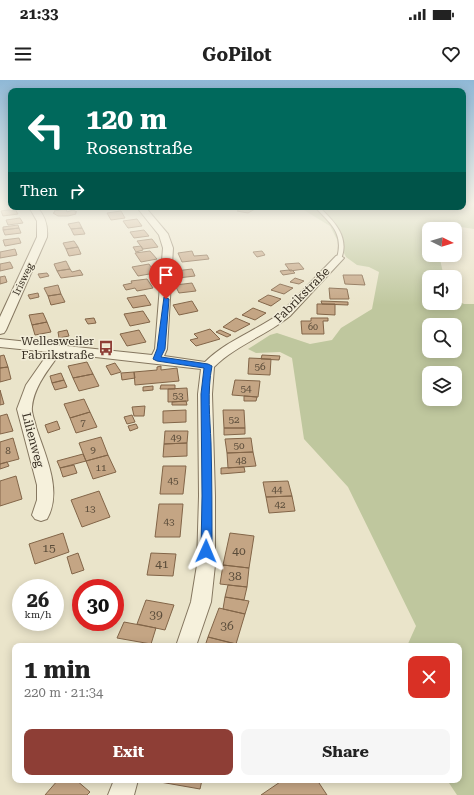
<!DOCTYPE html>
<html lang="en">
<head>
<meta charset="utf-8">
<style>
  body { margin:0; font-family:"Roboto Serif",serif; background:#f6f6f6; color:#222; height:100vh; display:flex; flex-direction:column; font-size:15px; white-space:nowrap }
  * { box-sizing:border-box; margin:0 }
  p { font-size:13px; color:#767676 }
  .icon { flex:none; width:22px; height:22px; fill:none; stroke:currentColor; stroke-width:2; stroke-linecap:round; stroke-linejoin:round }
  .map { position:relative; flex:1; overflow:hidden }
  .side { position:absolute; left:12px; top:563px; width:450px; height:140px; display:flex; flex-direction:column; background:#fff; border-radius:8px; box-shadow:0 2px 10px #0003 }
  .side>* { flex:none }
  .guide { position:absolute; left:8px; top:8px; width:458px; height:122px; border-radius:8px; box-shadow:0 2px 10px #0003; background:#00695c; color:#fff; overflow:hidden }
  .needle { width:26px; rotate:95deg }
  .controls { position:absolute; left:422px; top:142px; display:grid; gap:8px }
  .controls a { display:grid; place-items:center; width:40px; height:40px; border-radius:8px; background:#fff; box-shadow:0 2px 10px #0003; font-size:20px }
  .speed { position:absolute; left:12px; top:499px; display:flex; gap:8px; font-size:20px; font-weight:700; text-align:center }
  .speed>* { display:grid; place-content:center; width:52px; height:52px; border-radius:50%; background:#fff; box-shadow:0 2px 10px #0003; line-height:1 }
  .speed small { font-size:10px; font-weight:400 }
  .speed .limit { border:6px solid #d22; background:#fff; color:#111 }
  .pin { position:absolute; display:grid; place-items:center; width:34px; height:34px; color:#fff; margin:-41px -17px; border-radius:50% 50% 50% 0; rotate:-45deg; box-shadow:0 0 4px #0007 }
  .pin .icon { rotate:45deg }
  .me { position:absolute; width:44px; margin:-22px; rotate:1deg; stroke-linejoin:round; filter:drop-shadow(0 0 3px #0008) }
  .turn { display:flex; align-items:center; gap:14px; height:84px; padding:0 12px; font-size:18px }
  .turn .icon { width:52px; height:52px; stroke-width:2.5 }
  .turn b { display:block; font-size:28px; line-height:34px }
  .then { display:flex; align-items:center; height:38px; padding:0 12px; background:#0003; gap:8px; font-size:15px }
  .round { display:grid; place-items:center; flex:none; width:42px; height:42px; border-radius:8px; background:#f6f6f6 }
  .headline { display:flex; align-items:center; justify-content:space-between; height:68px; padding:0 12px }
  h1 { font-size:24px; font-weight:700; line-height:30px }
  .button { display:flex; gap:8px; margin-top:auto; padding:8px 12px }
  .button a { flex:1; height:46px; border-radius:8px; background:#8e3e36; color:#fff; font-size:16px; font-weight:700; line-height:46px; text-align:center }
  .button a+a { background:#f6f6f6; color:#222 }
  .status { display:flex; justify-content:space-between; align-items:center; height:28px; padding:0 20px; background:#fff; direction:ltr }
  .status svg { height:11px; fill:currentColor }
  header { display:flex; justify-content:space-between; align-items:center; height:52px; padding:0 12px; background:#fff; font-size:18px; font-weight:700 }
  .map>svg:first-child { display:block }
</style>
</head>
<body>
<div class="status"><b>21:33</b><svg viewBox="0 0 49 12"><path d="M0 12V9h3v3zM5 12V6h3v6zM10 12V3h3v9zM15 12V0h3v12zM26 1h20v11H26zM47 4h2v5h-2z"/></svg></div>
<header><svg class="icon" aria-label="menu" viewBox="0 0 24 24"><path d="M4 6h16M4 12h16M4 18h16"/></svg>GoPilot<svg class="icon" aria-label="heart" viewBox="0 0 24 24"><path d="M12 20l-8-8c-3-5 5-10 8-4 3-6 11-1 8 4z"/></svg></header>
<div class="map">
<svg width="474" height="715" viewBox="0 0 474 715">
  <rect width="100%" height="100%" fill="#eae4ca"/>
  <!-- green -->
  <path fill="#bfc79e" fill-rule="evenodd" d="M463 124H474V149L448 145 429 149V175H439L444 197H429V223H455V220L464 224H474V715H457L447 700H459V566H407L416 546 348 407 304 359 292 278 280 272 256 273 248 269 270 255 277 253 310 264 332 260 341 248 372 229 379 192 369 187 357 185 346 177 330 146 299 127H463ZM429 245H455V271H429ZM429 293H455V319H429Z"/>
  <!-- building -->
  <path fill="#c4a584" stroke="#826548" d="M243 127H258L259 128 255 129 248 133 237 131Z
    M15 129 18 134 3 136 1 131Z
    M66 129 67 132 73 130 77 132H75L76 134 68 136H58L53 133 55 132 54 131Z
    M121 131 125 138 111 140 107 133Z
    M20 138 23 143 8 145 6 140Z
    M137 139 142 146 128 148 123 141Z
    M79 142 82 148 71 149 68 144Z
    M18 145 19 148 3 150V147Z
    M19 148 21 153 5 155 3 150Z
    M82 148 85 154 74 155 71 149Z
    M144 150 149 156 134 158 130 152Z
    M19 158 21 163 5 166 3 160Z
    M152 159 158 167 143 169 137 161Z
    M74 161 78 167 66 169 63 163Z
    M141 166 143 170 136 172 133 167Z
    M78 167 81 174 69 176 66 169Z
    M15 169 17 175 0 178V172Z
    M150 171 157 179 141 182 135 173Z
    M192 171 194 176 207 175 209 179 182 182 178 173Z
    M262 171 265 175 257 177 253 172Z
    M66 181 70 189 57 191 54 184Z
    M10 182 13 188 0 191V184Z
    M299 183 304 189 290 191 285 184Z
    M149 184 155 193 138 196 132 187Z
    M70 189 72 192 80 190 83 195 61 198 57 191Z
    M192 189 195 196 178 198 175 191Z
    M289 190H292L295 193 283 195 280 191Z
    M47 193 49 196 40 198 38 194Z
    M343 195H362L365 205 345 204Z
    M5 196 7 202 0 204V197Z
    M295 198 304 201 299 204 290 202Z
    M147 199 153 208 137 211 135 208 126 210 123 205 132 203 131 201Z
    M192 203 196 211 179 213 175 205Z
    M280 204 293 208 284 214 271 210Z
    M58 205 61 214 48 216 44 208Z
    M329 208 347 209 349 219H330Z
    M38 213 39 217 30 219 28 215Z
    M61 214 65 222 51 225 48 216Z
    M145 215 151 225 133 228 127 218Z
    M268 215 272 216 281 219 271 226 258 221Z
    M192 221 198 231 179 235 173 225Z
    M321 221 348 222V225L322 224Z
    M317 224H335V235L317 234Z
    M253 228 266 233 255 240 242 235Z
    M143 231 150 242 130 246 124 234Z
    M43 233 47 242 32 245 29 235Z
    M94 238 96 243 88 244 85 239Z
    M236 238 250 244 235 252 223 247Z
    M311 238H328V241H323L324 254H302L301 241H311Z
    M47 242 51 252 35 255 32 245Z
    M210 249 220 259 196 266 190 260 198 258 194 254Z
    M67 250 69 256 59 258 58 252Z
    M139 250 146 262 127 266 120 254Z
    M220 250 231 255 227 257 216 252Z
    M4 275 8 287 0 288V276Z
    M262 275 280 276 279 280 261 279Z
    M249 278 271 279 270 295 248 294Z
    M87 282 93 294 73 298 68 286Z
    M115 283 121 292 111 295 106 286Z
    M161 286V290L177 288 179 301 135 305 134 292 157 290V287Z
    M8 287 11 299 0 302V288Z
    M134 292 135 298 122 300 121 293Z
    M61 293 64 300 52 303 50 296Z
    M93 294 99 306 79 311 73 298Z
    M64 300 67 307 55 310 52 303Z
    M235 300 260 301 258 317 232 315Z
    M161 305H175V309H160Z
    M153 306V310L143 311V307Z
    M187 308 188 321 168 322V309Z
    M0 310 4 324 0 325Z
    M244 316 257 317 256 321H244Z
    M84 319 90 332 70 338 64 324Z
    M186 321 187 325H172V322Z
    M145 326 144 336H134L132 327Z
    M186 330V342L163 343V331Z
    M223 330H244L245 348H224Z
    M90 332 97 347 76 353 70 338Z
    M7 334 13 351 0 354V336Z
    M132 335 135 342 127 344 124 337Z
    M57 341 60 349 48 353 45 345Z
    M136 344 138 348 130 351 128 346Z
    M224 348H245V354L224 355Z
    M165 351H188L187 363 164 364Z
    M101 357 108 375 86 381 79 363Z
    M13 358 19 379 0 384V362Z
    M251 358 253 372 227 373 225 359Z
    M187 363V376L163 377 164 364Z
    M253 372 256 386 228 388 227 373Z
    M83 374 86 381 60 388 57 381Z
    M108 375 116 392 93 399 86 381Z
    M7 382 9 386 0 389V384Z
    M74 385 77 393 63 397 60 388Z
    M163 386H186L183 414H160Z
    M244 387 245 392 221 394V388Z
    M16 396 22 419 0 426V401Z
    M288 401 292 416 266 417 263 402Z
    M99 411 110 437 82 447 71 420Z
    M292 416 295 431 269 433 266 417Z
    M159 424H183L180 457H155Z
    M63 453 69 472 35 484 29 464Z
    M230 453 254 456 249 488 223 485Z
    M78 473 84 490 72 494 67 477Z
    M151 473 176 474 173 496 147 495Z
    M223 485 249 488 247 507 220 504Z
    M228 505 247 507 244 520 225 517Z
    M225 517 249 521 245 534 223 529Z
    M146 520 174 525 165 550 137 544Z
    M219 528 245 534 236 564 208 557Z
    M124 542 156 548 151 564 117 558Z
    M208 557 236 564 243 566H205Z
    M58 700H76L90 712 87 715H45Z
    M160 700H202L200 709 160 702Z
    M283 700H317L327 715H261Z"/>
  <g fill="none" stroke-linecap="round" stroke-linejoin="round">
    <!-- lane casing -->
    <g stroke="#857760" stroke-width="2">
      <path id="lane" d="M315 127H319C334 141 350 157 341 179L337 178C344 153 331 144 315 127Z"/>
    </g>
    <!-- street casing -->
    <g stroke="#857760" stroke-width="2">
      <path id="street" d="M29 127H37C45 136 48 145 47 157L6 250 4 253 0 254V237L37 157V141Z
        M143 127 146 128 168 154 173 168 167 269 164 276 205 282C227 260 258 250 282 232L336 176 339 175 344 178 290 236C267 255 236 265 214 287L212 314 215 416V485L211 522 196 566H176L191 522 197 485 199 416 198 314 201 289 60 273C49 289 34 306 32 327 31 333 35 341 36 347 45 375 63 411 47 439L41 441 35 439 32 435 37 420V405L17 329 26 305 49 272 0 267V259L152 275 155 269 163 168 159 155 139 130Z
        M114 700H138L134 715H108Z"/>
    </g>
    <!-- lane -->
    <use href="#lane" fill="#f6f1dc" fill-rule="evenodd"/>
    <!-- street -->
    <use href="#street" fill="#f6f1dc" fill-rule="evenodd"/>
  </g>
  <!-- sky -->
  <linearGradient id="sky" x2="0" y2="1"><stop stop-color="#8fb8d6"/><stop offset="0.55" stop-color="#f6f3e7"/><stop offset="1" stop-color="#f6f3e7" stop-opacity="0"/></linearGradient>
  <rect width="474" height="225" fill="url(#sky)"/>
  <!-- route -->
  <path fill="#1a73e8" stroke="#114b97" d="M164 217 169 219 165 269 161 277 208 284 212 286C207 311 210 338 211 363 212 399 212 435 212 471L210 474 206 475 202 474 201 471 202 416 201 314 204 288 157 281 153 279 157 269Z"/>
  <!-- icons -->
  <defs>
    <g id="bus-bare" transform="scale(1.2)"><path d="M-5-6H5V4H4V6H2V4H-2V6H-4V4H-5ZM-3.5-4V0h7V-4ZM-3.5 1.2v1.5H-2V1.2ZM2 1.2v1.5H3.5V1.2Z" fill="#8e3e36" stroke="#f2edd9" stroke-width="2.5" paint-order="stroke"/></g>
  </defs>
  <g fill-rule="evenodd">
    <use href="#bus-bare" x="106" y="268"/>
  </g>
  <g text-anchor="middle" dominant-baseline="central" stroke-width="3" stroke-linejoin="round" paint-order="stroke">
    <!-- far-number labels -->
    <g font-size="9" fill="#5a4c3a">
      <text x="313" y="247">60</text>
    </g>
    <!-- far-street labels -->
    <g font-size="10" fill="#372e22" stroke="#f2edd9">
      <text transform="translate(23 199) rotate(-64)">Irisweg</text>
    </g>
    <!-- number labels -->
    <g font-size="10" fill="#5a4c3a">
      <text x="260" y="286">56</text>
      <text x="246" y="308">54</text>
      <text x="178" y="315">53</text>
      <text x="234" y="339">52</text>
      <text x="83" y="342">7</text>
      <text x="176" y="357">49</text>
      <text x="239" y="365">50</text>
      <text x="93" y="369">9</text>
      <text x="8" y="370">8</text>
      <text x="241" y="380">48</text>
      <text x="101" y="387">11</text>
      <text x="173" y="400">45</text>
      <text x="277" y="409">44</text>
      <text x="280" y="424">42</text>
      <text x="90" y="428">13</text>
      <text x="169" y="441">43</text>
    </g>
    <!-- street labels -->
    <g font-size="12" fill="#372e22" stroke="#f2edd9">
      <text transform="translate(302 215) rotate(-45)">Fabrikstraße</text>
      <text transform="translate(33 360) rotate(75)">Lilienweg</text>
    </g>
    <!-- poi labels -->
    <g font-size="12" fill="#372e22" stroke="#f2edd9" text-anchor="end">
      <text x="94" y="261">Wellesweiler<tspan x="94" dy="14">Fabrikstraße</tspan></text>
    </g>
    <!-- near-number labels -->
    <g font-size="12" fill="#5a4c3a">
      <text x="49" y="468">15</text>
      <text x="239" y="471">40</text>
      <text x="162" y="484">41</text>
      <text x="235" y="496">38</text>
      <text x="156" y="535">39</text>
      <text x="227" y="546">36</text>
    </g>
  </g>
</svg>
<div class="controls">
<a><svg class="needle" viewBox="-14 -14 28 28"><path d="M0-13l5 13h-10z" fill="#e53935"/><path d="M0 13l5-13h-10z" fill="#767676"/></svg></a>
<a><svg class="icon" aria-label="sound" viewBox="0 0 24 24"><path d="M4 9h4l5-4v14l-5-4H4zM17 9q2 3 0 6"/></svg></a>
<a><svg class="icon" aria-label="search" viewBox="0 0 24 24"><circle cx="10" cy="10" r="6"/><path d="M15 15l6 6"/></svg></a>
<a><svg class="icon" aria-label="layers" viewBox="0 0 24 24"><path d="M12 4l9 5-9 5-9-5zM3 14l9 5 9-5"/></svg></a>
</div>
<div class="speed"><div>26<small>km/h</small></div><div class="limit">30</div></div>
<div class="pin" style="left:166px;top:219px;background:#d93025"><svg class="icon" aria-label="arrive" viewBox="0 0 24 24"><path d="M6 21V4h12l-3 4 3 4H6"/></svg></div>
<svg class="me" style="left:206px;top:471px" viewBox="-20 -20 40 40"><path d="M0-17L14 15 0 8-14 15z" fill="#1a73e8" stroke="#fff" stroke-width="4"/></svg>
<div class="guide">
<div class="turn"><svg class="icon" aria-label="left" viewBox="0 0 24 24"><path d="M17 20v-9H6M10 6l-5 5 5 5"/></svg><div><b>120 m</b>Rosenstraße</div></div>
<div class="then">Then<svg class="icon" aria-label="right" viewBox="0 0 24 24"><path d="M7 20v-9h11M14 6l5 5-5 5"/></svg></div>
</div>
<section class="side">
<div class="headline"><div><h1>1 min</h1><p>220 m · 21:34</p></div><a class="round" style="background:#d93025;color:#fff"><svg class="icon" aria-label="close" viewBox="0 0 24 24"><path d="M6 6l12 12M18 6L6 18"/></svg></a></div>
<div class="button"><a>Exit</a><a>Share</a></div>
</section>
</div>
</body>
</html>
